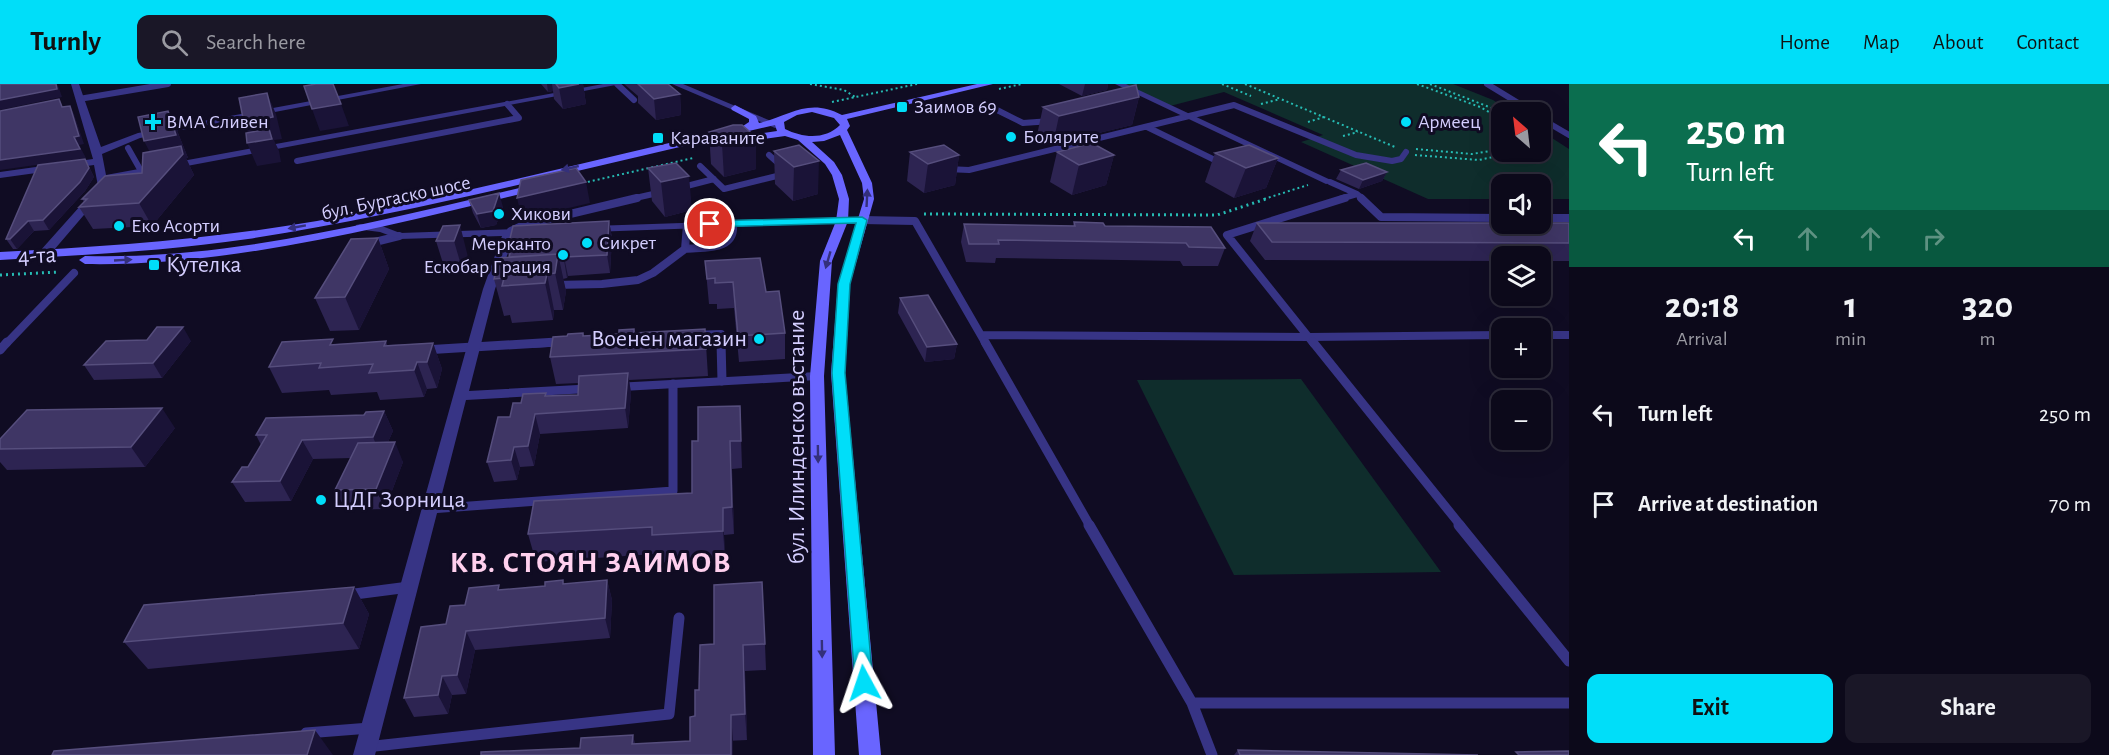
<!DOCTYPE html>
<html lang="en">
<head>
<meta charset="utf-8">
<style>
  body { margin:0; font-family:"Alegreya Sans",sans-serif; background:#1a1727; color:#f1f3f6; height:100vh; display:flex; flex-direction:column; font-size:22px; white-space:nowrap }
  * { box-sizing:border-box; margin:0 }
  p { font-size:20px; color:#9a9aa2 }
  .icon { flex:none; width:33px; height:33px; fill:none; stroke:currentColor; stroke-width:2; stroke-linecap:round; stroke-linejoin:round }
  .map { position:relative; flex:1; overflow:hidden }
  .drawer { display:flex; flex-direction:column; background:#0c091a; width:540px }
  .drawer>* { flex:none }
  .banner { background:#0b6e4f; color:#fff; overflow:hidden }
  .needle { width:39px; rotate:332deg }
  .fabs { position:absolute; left:1491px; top:18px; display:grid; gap:12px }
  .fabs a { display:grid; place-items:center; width:60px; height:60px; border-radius:12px; background:#0c091a; box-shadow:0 6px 24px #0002,0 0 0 2px #2c2a39; font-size:30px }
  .pin { position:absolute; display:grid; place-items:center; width:51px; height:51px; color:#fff; margin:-26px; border:3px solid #fff; border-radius:50%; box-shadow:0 2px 6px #0007 }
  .me { position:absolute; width:66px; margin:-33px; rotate:355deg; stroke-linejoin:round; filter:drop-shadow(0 0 4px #0008) }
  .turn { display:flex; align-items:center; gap:21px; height:126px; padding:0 18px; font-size:27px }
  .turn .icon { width:78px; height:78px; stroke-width:2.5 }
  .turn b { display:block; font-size:42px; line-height:51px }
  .lanes { display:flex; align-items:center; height:57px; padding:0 18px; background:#0003; justify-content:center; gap:30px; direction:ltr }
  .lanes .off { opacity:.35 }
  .eta { display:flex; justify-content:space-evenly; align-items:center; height:102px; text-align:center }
  .eta b { font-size:36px; font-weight:700; line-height:42px }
  .cta { display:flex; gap:12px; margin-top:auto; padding:12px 18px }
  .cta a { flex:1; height:69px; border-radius:12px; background:#00def9; color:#111; font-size:24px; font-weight:700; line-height:69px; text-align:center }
  .cta a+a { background:#1a1727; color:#f1f3f6 }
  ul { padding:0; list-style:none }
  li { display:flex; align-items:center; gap:18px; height:90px; padding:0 18px }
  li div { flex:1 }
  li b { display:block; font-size:22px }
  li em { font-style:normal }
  header { display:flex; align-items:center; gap:36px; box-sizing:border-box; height:84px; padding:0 30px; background:#00def9; color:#111 }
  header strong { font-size:28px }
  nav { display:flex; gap:33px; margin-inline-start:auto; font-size:21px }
  .search { width:420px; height:54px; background:#1a1727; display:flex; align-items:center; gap:15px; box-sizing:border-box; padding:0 21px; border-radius:12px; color:#9a9aa2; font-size:22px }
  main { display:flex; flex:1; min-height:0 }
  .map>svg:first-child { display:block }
</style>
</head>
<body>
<header>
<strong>Turnly</strong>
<div class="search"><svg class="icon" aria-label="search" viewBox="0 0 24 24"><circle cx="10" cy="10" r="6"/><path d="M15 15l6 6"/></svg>Search here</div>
<nav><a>Home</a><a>Map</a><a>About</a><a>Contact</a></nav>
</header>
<main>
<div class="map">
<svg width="1569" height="671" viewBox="0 0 1569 671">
  <rect width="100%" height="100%" fill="#100c23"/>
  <!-- green -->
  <path fill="#0f2d2c" d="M1123 0H1453L1493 16 1512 28H1502V68H1540L1541 47 1569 65V115H1541L1540 100H1502L1501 115H1428L1301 58 1323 51 1224 8 1170 22Z
    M1301 295 1441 488 1234 491 1137 296Z"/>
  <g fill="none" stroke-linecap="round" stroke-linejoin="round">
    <!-- path-far1 -->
    <path stroke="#26bbb3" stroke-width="2" stroke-dasharray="2 3" stroke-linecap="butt" d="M810 0 844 6 855 13
      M1222 0 1251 12
      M1245 0 1395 63
      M1417 0 1480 23 1502 35
      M1430 0 1502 28
      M999 5 1022 0
      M832 18 917 0
      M1261 20 1280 15
      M1308 38 1324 33
      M1343 52 1358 48
      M1416 65 1472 70 1502 65
      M1415 71 1479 76 1516 68
      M583 99 693 74
      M1264 115 1308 101"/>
    <!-- path -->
    <path stroke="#26bbb3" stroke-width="3" stroke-dasharray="2 4" stroke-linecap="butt" d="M924 130 1217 131 1269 114
      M0 191 59 188"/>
    <!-- lane-far3 -->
    <path stroke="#373485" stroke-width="6" d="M617 0 634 16
      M1487 0 1533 28
      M79 15 168 0
      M997 26 1023 39 1051 37
      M1540 34 1569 51
      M1147 43 1223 80
      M128 64 141 87
      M297 77 519 34 507 20
      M700 82 724 105 789 89 769 71
      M947 85 969 86 1234 21 1356 71 1392 77 1401 75 1406 68
      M1330 98 1357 110 1340 115
      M679 104 714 95
      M1357 110 1363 115
      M631 115 662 108"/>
    <!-- lane-far2 -->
    <path stroke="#373485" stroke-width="8" d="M1361 114 1381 133 1502 134
      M1540 134H1569
      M862 136 915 137 986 260
      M511 147 524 141 637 114
      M367 160 399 152
      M685 165C706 163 736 167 733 139
      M554 201 602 200 638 196 653 189 685 165 687 141
      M693 251 721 250V260
      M982 251 1309 253 1502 251
      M1540 251H1569
      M6 260 74 189
      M531 260 563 258
      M1314 260 1227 151 1345 114"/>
    <!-- lane-far1 -->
    <path stroke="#373485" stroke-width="9" d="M721 258 722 297
      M985 258 1090 442
      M1313 258 1461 442
      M0 266 7 258
      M424 266 557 258
      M430 425 673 407V300"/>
    <!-- lane -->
    <path stroke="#373485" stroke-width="11" d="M1089 441 1192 619 1212 671
      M1459 441 1569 577
      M347 511 409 503
      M1192 619H1569
      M306 649 370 644
      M366 663 669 630 679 534"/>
    <!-- street -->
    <path fill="#373485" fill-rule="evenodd" d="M71 0H79L101 63 138 49 403 0H421L140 54 102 70 106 91 603 0H621L107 97V104L48 173H40V167L98 102 94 81 0 94V88L93 75Z
      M672 0H683L783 42 775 44Z
      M1115 0H1126L1335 98 1326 100Z
      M862 133 866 134V138L592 148 586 145 592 142Z
      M360 140 382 142 400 149 517 145 523 148 514 152 495 205 469 307 817 288 824 292 817 296 466 316 375 671H353L483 205 502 152 399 155 380 148 356 145V141Z"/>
    <!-- secondary -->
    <path fill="#6965ff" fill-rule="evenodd" d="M977 0H993L847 35 850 42 847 46 872 99 874 115 850 200 845 289 881 671H859L831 289 838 200 864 115 862 99 840 51 824 57 812 58 834 78 842 91 849 115 848 137 832 177 824 292 835 671H813L810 292 820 177 836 137 839 115 832 91 825 80 798 56 785 52 736 59 731 56 736 53 777 47 775 41C600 80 426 127 248 155 166 167 83 171 0 176V168C106 163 212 155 317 137 460 111 601 74 743 42L749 38V35L732 26 731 24 735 21 756 32 759 39C790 32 808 13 842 31ZM812 28 834 34 840 41C825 56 803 54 785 45L784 38 797 31Z
      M537 100 541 101V105C398 140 232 183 85 180L79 176 85 172C237 176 390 134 537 100Z"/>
  </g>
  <!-- wall -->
  <path fill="#2d2452" d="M541 0H583L586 20 563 25 554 15 553 7 548 8Z
    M624 0H668L680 10 681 31 656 36 638 19V12Z
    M1059 0H1108L1107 6 1082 12Z
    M1139 13 1132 41 1053 60 1037 51 1043 23Z
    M168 27 178 49 188 74H186L194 91 152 142 93 145 79 123 84 118 82 115 142 89 150 68Z
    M709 48 756 53V85L724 93 711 80Z
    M799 61 818 110 793 117 775 100 774 67Z
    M910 68 959 71 955 101 924 109 907 97Z
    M1057 68 1114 71 1106 101 1072 111 1050 98Z
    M1215 69 1278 74 1266 104 1234 114 1205 98Z
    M85 75 94 93 85 107 49 146 34 147 17 165H13L6 155Z
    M648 84 692 126 665 133 652 117Z
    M1341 86 1387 88 1382 97 1359 105 1336 95Z
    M469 116 503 123 496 141 481 144 473 129Z
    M609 137 612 154 610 189 568 192 567 194 563 195 566 207 563 226H554L553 236 512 239 510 231 504 232 494 195 509 173 507 167Z
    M1074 138 1105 142 1225 164 1218 182H1183L1180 177 996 174 995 179 966 178 961 158 964 140 1073 142Z
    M1257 139H1569V177H1540V172H1502V177L1265 176 1250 157Z
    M443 142 468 173 463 188 446 189 436 157Z
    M378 154 389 185 359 246 330 247 315 214Z
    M705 177 766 208 785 249V275L739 278 734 224 717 225V220H709Z
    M900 214 957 260 954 275 925 278 898 229Z
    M634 245 635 249 705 245 708 292 629 296 631 309 628 344 540 350 534 382 520 383 517 396 494 398 487 378 510 333 521 319 547 312 578 311 579 299 556 300 550 273 583 249 584 252 619 250Z
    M191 257 162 294 94 296 84 281Z
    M386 257 387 261 433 259 442 285 437 304 427 305 424 313 380 316 377 308 331 311 329 306 282 309 269 283 335 260Z
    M740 322 742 384 732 385 734 450 724 451 725 474 656 479 655 470 536 478 528 450 692 409 698 357Z
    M384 327 393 347 388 358 403 378 385 425 346 426 335 406 351 374 313 375 291 417 245 418 232 398 248 383 261 361 256 351Z
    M175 344 145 383 7 386 0 378V355Z
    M607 496 612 516 610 554 475 566 466 610 452 611 448 630 414 633 404 614 446 540 465 521 500 506Z
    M354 503 369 530 359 565 148 585 124 558Z
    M765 560 766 586 745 587 747 656 580 664 633 651 635 660 690 657 699 606 700 561Z
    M1238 666 1478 671H1234Z"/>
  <!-- shaded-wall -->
  <path fill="#1a1337" d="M56 0H57L59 4 62 13 0 26V16Z
    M547 0H552L553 7 548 8Z
    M579 0H583L586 20 563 25 559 4Z
    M1085 0H1108L1107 6 1082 12Z
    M267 9 276 30 282 55 274 56 279 67 281 78 257 82 247 59H252L244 39Z
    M680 10 681 31 656 36 654 15Z
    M1139 13 1132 41 1053 60 1059 32Z
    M341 20 349 42 320 47 312 25Z
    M70 22 74 30 84 60 79 61 86 74 0 86V76L74 53Z
    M168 27 178 49 188 74H186L194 91 152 142 139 119 156 80 144 57Z
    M756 53V85L724 93 722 60Z
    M959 71 955 101 924 109 928 80Z
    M1114 71 1106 101 1072 111 1079 81Z
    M1278 74 1266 104 1234 114 1246 84Z
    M85 75 94 93 85 107 49 146 43 136Z
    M819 77 818 110 793 117 794 83Z
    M1387 88 1382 97 1359 105 1363 96Z
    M689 92 692 126 665 133 661 98Z
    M586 98 590 119 522 135 517 114Z
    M499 109 503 123 496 141 481 144 477 130Z
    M28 137 34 147 17 165 10 155Z
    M609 137 612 154 610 189 607 171Z
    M460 141 468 173 463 188 454 157Z
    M378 154 389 185 359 246 345 213Z
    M558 170 566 207 563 226 555 189Z
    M564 173 568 192 567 194 564 176Z
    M547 190 554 226 553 236 545 199Z
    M183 243 191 257 162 294 153 279Z
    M433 259 442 285 437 304 427 278Z
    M957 260 954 275 925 278 927 263Z
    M417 278 427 305 424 313 414 286Z
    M628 289 631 309 628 344 625 324Z
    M162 324 175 344 145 383 131 363Z
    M384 327 393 347 381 373 373 353Z
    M535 330 540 350 534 382 528 362Z
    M302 356 313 375 291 417 280 397Z
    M730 357 732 385 734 450 732 423Z
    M395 358 403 378 385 425 376 405Z
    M514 363 520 383 517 396 511 376Z
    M723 424 724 451 725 474 723 447Z
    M607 496 612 516 610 554 605 534Z
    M354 503 369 530 359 565 343 539Z
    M466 547 475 566 466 610 457 591Z
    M743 561 745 587 747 656 745 630Z
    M442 592 452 611 448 630 438 611Z
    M731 631 733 657V671H731Z
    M315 646 333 671H307Z"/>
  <!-- building -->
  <path fill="#3f3665" stroke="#564e7d" stroke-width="1.5" d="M0 0H56L57 5 0 16Z
    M316 0H333L341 20 312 25 304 2Z
    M556 0H579L559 4Z
    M638 0H668L680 10 654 15Z
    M1136 1 1139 13 1059 32 1043 23Z
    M267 9 273 33 244 39 239 14Z
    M59 15 62 23 70 22 79 52 74 53 80 65 0 76V27Z
    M168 27 176 51 144 57 138 33Z
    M733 41H742L756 53 722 60 709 48Z
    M269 45 272 55 247 59 246 49Z
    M1092 59 1114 71 1079 81 1057 68Z
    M799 61 819 77 794 83 774 67Z
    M944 61 959 71 928 80 910 68Z
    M1249 61 1278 74 1246 84 1215 69Z
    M181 62 183 70 139 119 79 123 87 115H82L105 92 142 89 143 69Z
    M85 75 89 84 80 98 43 136 28 137 10 155H6L38 81Z
    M676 79 689 92 661 98 648 84Z
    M1366 79 1387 88 1363 96 1341 86Z
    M576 84 586 98 517 114 521 96Z
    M499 109 493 127 477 130 469 116Z
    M609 137 607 171 564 173V176H560L558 170 509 173 511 166 507 167 513 142Z
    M1074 138 1103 139 1105 142 1211 143 1225 164 1189 163 1186 159 998 156 999 160H969L964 140 1075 142Z
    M1257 139H1569V159L1272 158Z
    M460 141 454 157H436L443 142Z
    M378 154 345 213 315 214 351 155Z
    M558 170 555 189 547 190 545 199 502 202 504 194 494 195 500 174Z
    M760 174 766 208 779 207 785 249 738 252 733 198 715 199V194L707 195 705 177Z
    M928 211 957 260 927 263 900 214Z
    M157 243H183L153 279 84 281 106 257 147 256Z
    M634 245V249L705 245 706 265 550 273 553 253 567 252 568 250 583 249V252L619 250V246Z
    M333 255 330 261 386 257 384 262 433 259 427 278H417L414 286 369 289 373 280 319 284 321 279 269 283 282 258Z
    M628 289 625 324 535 330 528 362 514 363 511 376 487 378 498 333H510L513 319H521L523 310 546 309 545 312 578 311 579 292Z
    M740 322 741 357H730L732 423 723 424V447L652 451V443L528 450 534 417 692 409V357H698V323Z
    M162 324 131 363 0 365V355L27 326Z
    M384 327 373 353 302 356 280 397 232 398 242 383H248L267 351H256L266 334 364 331 366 328Z
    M395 358 376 405 335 406 358 359Z
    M563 496V500L607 496 605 534 466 547 457 591 442 592 438 611 404 614 421 543 446 540 450 522 465 521 469 504 499 501 498 506 545 502V498Z
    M762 498 765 560 743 561 745 630 731 631V671H481V668L580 664 581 654 633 651 632 660 690 657V633L695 632V606H699L700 561 714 560V501Z
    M354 503 343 539 124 558 144 521Z
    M315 646 307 671H52L54 667Z
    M1238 666 1478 671H1240Z
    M1569 667V671H1519L1516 668Z"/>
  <!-- one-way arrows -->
  <defs><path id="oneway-solid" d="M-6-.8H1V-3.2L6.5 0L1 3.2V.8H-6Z" transform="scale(1.5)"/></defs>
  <g fill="#34307b">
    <use href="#oneway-solid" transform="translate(570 84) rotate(167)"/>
    <use href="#oneway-solid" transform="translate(867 114) rotate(-87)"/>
    <use href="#oneway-solid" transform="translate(297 143) rotate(170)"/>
    <use href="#oneway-solid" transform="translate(123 176) rotate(-3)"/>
    <use href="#oneway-solid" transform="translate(828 176) rotate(106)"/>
    <use href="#oneway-solid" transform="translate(818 370) rotate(89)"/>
    <use href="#oneway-solid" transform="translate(822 565) rotate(89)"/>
  </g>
  <!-- route -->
  <path fill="#00def9" stroke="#0090a2" stroke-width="1.5" d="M862 133 867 136 850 200 845 289 873 599 871 605 864 608 858 605 855 599 832 289 838 200 856 139 710 143 705 140 710 137Z"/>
  <!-- markers -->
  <g fill="#00def9" stroke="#100c23" stroke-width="2">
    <rect x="896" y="17" width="12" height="12" rx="3"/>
    <path d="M150 29h6v6h6v6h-6v6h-6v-6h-6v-6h6z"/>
    <circle cx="1406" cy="38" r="6"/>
    <circle cx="1011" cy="53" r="6"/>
    <rect x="652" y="48" width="12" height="12" rx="3"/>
    <circle cx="499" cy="130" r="6"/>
    <circle cx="119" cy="142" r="6"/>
    <circle cx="587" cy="159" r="6"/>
    <circle cx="563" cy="171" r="6"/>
    <rect x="148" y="175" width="12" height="12" rx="3"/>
    <circle cx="759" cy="255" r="6"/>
    <circle cx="321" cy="416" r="6"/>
  </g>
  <g text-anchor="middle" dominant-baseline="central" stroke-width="6" stroke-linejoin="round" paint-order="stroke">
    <!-- far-poi labels -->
    <g font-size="20" fill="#d4ceff" stroke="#100c23" text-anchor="start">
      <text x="914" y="23">Заимов 69</text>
      <text x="166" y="38">ВМА Сливен</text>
      <text x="1418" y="38">Армеец</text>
      <text x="1023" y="53">Болярите</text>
      <text x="670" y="54">Караваните</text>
      <text x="511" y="130">Хикови</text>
      <text x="131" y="142">Еко Асорти</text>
      <text x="599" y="159">Сикрет</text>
      <text x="551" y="160" text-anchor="end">Мерканто<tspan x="551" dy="23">Ескобар Грация</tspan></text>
    </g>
    <!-- far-street labels -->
    <g font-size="20" fill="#d4ceff" stroke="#100c23">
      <text transform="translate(396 114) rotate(-12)">бул. Бургаско шосе</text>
    </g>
    <!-- street labels -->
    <g font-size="24" fill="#d4ceff" stroke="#100c23">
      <text transform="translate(37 172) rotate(-3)">4-та</text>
      <text transform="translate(797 353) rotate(-90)">бул. Илинденско въстание</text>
    </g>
    <!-- poi labels -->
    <g font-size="24" fill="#d4ceff" stroke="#100c23" text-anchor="start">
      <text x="166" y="181">Кутелка</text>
      <text x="747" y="255" text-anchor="end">Военен магазин</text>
      <text x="333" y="416">ЦДГ Зорница</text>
    </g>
    <!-- district labels -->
    <g font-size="30" font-weight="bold" letter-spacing="1.5" fill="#ffd0ee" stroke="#100c23">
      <text x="591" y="479">КВ. СТОЯН ЗАИМОВ</text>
    </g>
  </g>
</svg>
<div class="fabs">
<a><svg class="needle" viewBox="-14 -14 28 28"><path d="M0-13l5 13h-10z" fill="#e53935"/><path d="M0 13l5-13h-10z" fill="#9a9aa2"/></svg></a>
<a><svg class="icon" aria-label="sound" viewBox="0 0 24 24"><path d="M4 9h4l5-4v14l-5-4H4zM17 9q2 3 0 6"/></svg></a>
<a><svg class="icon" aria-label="layers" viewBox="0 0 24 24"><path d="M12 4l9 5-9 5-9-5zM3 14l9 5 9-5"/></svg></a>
<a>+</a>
<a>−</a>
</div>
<div class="pin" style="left:710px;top:140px;background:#d93025"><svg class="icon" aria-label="arrive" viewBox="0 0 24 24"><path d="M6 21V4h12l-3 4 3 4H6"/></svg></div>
<svg class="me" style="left:864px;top:599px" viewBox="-20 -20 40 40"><path d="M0-17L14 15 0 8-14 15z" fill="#00def9" stroke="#fff" stroke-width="4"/></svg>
</div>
<section class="drawer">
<div class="banner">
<div class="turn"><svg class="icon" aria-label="left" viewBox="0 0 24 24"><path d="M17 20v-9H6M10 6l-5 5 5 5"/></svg><div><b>250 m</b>Turn left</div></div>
<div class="lanes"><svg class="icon" aria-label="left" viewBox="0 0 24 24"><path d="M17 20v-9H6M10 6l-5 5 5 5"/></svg><svg class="icon off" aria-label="ahead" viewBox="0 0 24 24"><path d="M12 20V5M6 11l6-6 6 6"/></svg><svg class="icon off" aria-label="ahead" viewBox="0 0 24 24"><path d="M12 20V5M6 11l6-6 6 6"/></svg><svg class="icon off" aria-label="right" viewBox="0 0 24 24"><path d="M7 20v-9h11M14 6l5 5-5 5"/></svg></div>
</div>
<div class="eta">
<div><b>20:18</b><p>Arrival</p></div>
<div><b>1</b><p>min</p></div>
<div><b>320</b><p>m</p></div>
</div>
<ul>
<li><svg class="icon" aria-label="left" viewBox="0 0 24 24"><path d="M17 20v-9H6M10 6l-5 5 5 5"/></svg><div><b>Turn left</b></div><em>250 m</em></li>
<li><svg class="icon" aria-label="arrive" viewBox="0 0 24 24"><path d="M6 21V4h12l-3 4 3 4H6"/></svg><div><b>Arrive at destination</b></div><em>70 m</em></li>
</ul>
<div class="cta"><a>Exit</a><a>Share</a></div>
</section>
</main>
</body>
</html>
